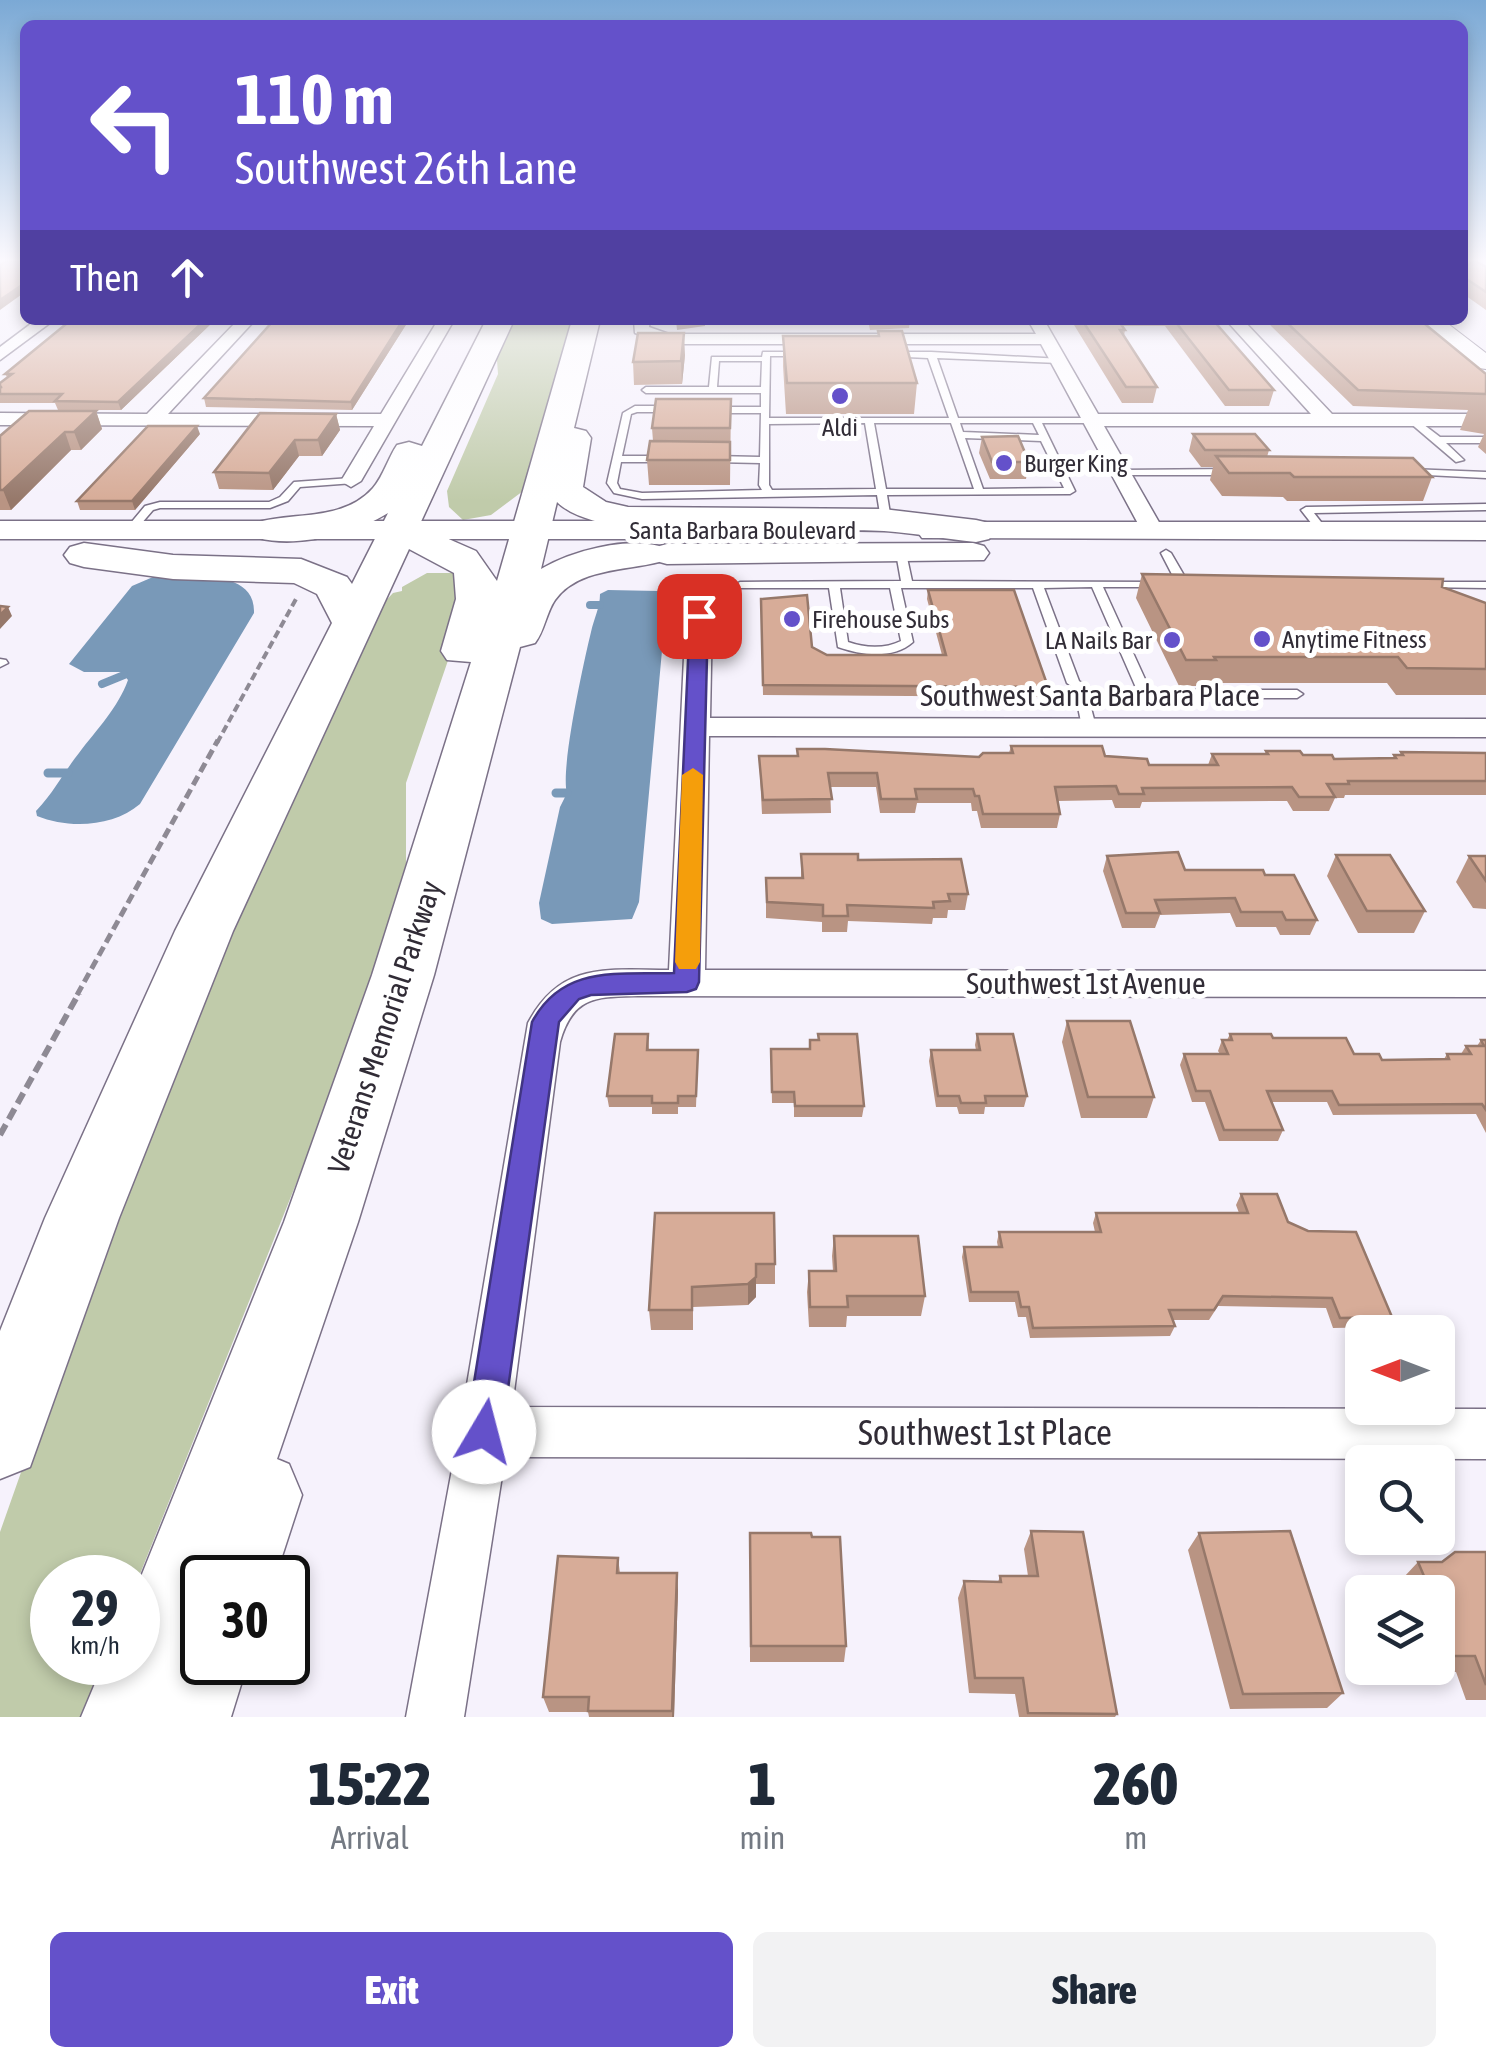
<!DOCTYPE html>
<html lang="en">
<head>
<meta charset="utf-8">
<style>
  body { margin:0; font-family:"Asap Condensed",sans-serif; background:#f2f2f3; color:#1f2937; height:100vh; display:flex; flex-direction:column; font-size:38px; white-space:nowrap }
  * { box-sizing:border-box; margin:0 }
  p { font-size:32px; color:#747a83 }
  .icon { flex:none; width:55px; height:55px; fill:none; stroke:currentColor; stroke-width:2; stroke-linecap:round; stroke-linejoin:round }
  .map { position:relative; height:1717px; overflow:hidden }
  .panel { display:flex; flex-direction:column; background:#fff; flex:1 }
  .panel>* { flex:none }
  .banner { position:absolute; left:20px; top:20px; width:1448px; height:305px; border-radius:15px; box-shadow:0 5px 15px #0003; background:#6451ca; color:#fff; overflow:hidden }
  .needle { width:65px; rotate:270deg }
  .tools { position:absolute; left:1345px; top:1315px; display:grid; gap:20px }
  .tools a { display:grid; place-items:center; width:110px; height:110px; border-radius:15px; background:#fff; box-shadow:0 5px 15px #0003; font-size:50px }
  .speed { position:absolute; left:30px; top:1555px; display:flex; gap:20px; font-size:50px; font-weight:700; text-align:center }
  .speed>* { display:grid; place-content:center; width:130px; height:130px; border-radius:50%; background:#fff; box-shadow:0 5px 15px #0003; line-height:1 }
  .speed small { font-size:25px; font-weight:400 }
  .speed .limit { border:5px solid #111; border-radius:15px; background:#fff; color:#111 }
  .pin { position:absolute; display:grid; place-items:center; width:85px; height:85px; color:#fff; margin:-42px; border-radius:20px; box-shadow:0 5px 15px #0006 }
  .me { position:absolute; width:110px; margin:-55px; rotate:8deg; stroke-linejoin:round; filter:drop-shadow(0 0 8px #0008) }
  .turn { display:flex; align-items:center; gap:35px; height:210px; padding:0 50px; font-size:45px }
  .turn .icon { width:130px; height:130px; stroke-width:2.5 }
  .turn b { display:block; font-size:70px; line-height:85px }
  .then { display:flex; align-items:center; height:95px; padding:0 50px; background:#0003; gap:20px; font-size:38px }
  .eta { display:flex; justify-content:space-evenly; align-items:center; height:170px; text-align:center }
  .eta b { font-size:60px; font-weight:800; line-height:70px }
  .primary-button { display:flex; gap:20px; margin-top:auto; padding:20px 50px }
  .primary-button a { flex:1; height:115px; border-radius:15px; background:#6451ca; color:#fff; font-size:40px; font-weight:800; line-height:115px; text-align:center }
  .primary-button a+a { background:#f2f2f3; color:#1f2937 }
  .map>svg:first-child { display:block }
</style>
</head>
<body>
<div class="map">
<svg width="1486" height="1717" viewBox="0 0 1486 1717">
  <rect width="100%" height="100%" fill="#f6f2fc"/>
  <!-- green -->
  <path fill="#c0cbaa" d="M511 320H573L523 491 491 515 463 520 449 507 447 491 498 374 496 347Z
    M427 573H455L466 608 406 783V864L361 1008 318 1129 138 1579 52 1578V1662L104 1663 82 1717H0V1532L74 1322 204 989 376 611 393 593 402 591V587Z"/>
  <!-- water -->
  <path fill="#7999b8" d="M153 577C183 578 256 566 254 613L140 804C113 827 69 829 37 816L36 811C55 791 63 773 79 753 97 729 118 708 128 680L121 672H84L69 664 132 586Z
    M608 590 658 591 667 596 639 902 632 919 552 924 541 919 539 903 560 807 567 793C560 769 584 661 591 632 594 618 600 608 600 594Z"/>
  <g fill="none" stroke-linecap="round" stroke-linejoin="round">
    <!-- stream-far1 -->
    <path stroke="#7999b8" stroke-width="8" d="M590 605H600
      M102 684 124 675"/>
    <!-- stream -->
    <path stroke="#7999b8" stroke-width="9" d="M48 773H68
      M556 793H567"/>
    <!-- service casing -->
    <g stroke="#7b7187" stroke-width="3">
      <path id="service" d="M763 352H800L804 354 800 356H770L769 418H949L928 358 885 356 884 354 888 352H931L1062 359V363H1059L937 358 958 418H1095L1096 420 1092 423H1042L1075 491 1070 494 887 495 892 526 887 529 882 526 877 495 642 499 614 493 607 483 623 413 635 406H673L677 409 673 412H637L631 414 622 456H666L671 459 666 462H621L617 483 620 489 642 493 762 490 759 485 760 463 714 462 709 459 714 456 760 457 761 413H711L707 410 711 407H761V393H646L642 390 646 387H709L712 357H762ZM719 361H762L761 387H717ZM865 423 876 489 772 490 769 485V424ZM874 423H951L974 489H886ZM960 423H1033L1039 435 963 432ZM965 438 1041 441 1064 488 983 489Z
        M1409 418H1415L1440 437H1486V443H1446L1464 460 1456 462 1409 422Z
        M1410 469 1486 472V478L1407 474 1405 472Z
        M1121 470 1232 469 1237 472 1232 475H1118V471Z
        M351 478 354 479V483L300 487 288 501 270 508H160L153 510 134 532 125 530 145 506 160 502H269L280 497 294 482Z
        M1486 504V510L1314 513 1328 531 1323 534 1319 533 1301 510 1306 507Z
        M901 550 906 553 912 581 1160 582V586L1156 587H1103L1150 690H1297L1303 694 1297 698H1103L1090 704 1096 727 1089 731 1082 727 1077 702 1085 696 1067 683 1033 588H901L913 642C893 660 861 655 838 647L829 588H740L734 585 740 582 901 581 896 553ZM1092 587 1137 690 1095 692 1079 681 1044 588ZM840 588H890L901 641C885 649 865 648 848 642Z
        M1166 550 1171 553 1189 584 1187 586 1183 587 1177 584 1161 553Z
        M1424 582H1486V588L1420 587V583Z
        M0 659 6 660 8 663 0 667Z"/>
    </g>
    <!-- minor casing -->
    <g stroke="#7b7187" stroke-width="3">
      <path id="minor" d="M36 320H54L0 360V347Z
        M238 320H255L168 414H381L438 320H454L361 481 351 487 341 481 374 426 0 425V413L147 414Z
        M634 320H650L649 327 669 334H1036L1028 320H1044L1098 414H1311L1226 320H1243L1332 414H1486V426H1104L1164 531 1153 538 1142 531 1041 344H668L635 333Z
        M699 608 712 616 710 718 1486 719V737L709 736 705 970 1486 971V997L638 996C596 997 573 996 560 1042L512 1407 1486 1409V1459L505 1457 464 1717H406L459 1432 528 1023C561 961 607 970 669 970L686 616Z"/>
    </g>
    <!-- tertiary casing -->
    <g stroke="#7b7187" stroke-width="2">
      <path id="tertiary" d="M1421 320H1443L1486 353V369L1478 368Z"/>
    </g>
    <!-- secondary casing -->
    <g stroke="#7b7187" stroke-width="3">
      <path id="secondary" d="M0 521H709L720 523 725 530 720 537 709 539H0Z
        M933 522H1486V540L922 538 917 531 922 524Z
        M973 543 984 546 989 553 984 560 667 564 656 561 651 554 656 547 667 544Z"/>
    </g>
    <!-- trunk casing -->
    <g stroke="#7b7187" stroke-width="3">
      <path id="trunk" d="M486 320H514L419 526 476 551 497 581 572 320H600L574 428 586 431 591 438 583 487 606 502 628 507 883 509 976 520 989 523 995 531 989 539 976 542C945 539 914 533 884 531 810 526 606 550 557 502L541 569C571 551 625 537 659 546L665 554 659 562C625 571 578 568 555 600 546 613 545 630 535 643L520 647 434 975 358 1222 277 1459 289 1464 302 1495 275 1578H202V1662H248L231 1717H81L104 1662H138V1584L284 1222 372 975 471 662 447 660 441 651 456 599 454 573 409 549 233 931 119 1218 30 1467 0 1479V1331L45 1218 175 931 332 623 317 594 294 583 173 579 84 567 70 563 64 555 70 547 84 543 173 555 301 559 347 577 352 584 388 513C354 534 297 548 258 538L252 530 258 522C296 512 344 521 373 488 384 475 388 458 397 445L409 442 422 446Z"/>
    </g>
    <!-- path-far2 -->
    <path stroke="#8e8a94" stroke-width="4" stroke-dasharray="8 4" stroke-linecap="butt" d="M217 743 296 599"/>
    <!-- path-far1 -->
    <path stroke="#8e8a94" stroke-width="5" stroke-dasharray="10 5" stroke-linecap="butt" d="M77 995 218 740"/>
    <!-- path -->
    <path stroke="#8e8a94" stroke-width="6" stroke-dasharray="12 6" stroke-linecap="butt" d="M0 1135 79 993"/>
    <!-- service -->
    <use href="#service" fill="#fff" fill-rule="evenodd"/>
    <!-- minor -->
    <use href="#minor" fill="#fff" fill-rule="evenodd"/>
    <!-- tertiary -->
    <use href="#tertiary" fill="#fff" fill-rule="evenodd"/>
    <!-- secondary -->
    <use href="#secondary" fill="#fff" fill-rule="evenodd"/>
    <!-- trunk -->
    <use href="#trunk" fill="#fff" fill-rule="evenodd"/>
  </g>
  <!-- wall -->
  <path fill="#b99483" d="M1486 267V310L1462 293V273Z
    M71 320H215L121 410H58L55 403H0V383L7 377 5 374Z
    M409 320 352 410 206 407 204 398Z
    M767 320H803V322L797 325H768Z
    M868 320H910L909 328 870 330Z
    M1071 320H1213L1274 390 1269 406H1225L1165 326H1122L1125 330 1124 336 1157 387 1153 403H1122Z
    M1265 320H1420L1486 374V454L1478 447 1484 434 1460 430 1468 410 1353 406Z
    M878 331 917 383 914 414H786L783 366V336H878Z
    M685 355 682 384 634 385 633 362Z
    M731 399 730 485H649L647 460 653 441 652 428Z
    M96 411 102 429 81 450H71L11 510H0V436Z
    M336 414 340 430 322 456H299L273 490 219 489 214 472Z
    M200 434 135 510H80L77 501Z
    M1193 434 1269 450 1267 457 1432 477 1423 501H1287L1283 497 1222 496 1210 480 1213 467H1201L1189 451Z
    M982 437 1029 462 1026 479H990L979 453Z
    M1142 574 1442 587 1486 603V695H1396L1387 683H1210L1208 686H1179L1136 598Z
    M928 590 1048 687 1046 697 763 695 761 599 812 647 827 655H942L927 599Z
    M1011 746 1105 756 1149 765H1208L1212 754H1265L1266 751 1334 759 1393 758 1394 755H1400L1401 752 1486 753V795H1345L1344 798H1335L1329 811H1293L1287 801 1142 802 1140 808H1115L1112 800 1057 801 1060 814 1057 828H981L977 811H972L971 803H917L915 813H880L876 787H830L831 813 762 814 759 756H797V749L979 757 1009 753Z
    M801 854 858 860 968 894 965 910H948L947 918H933L932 924 848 921 847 932H822V922L766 918V878H801Z
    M1336 855 1425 911 1414 933H1358L1327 876Z
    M1107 856 1185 870 1265 875 1317 920 1310 935H1280L1276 927H1236L1230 913 1160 915 1155 928H1122L1103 871Z
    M1469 856H1486V909L1473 908 1456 882Z
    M1067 1021 1154 1097 1147 1118H1081L1062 1042Z
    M648 1034 649 1050H698L696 1107H678V1114H652V1107H609L607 1096Z
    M977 1034 1027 1096 1024 1107H985L984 1114H959L957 1107H936L929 1061 931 1050H976L975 1045Z
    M1230 1034 1273 1038 1382 1060 1444 1059 1447 1054H1461L1466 1046H1477L1481 1040H1486V1133L1476 1114 1333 1115 1327 1102H1272L1283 1130 1278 1141H1219L1205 1102H1192L1180 1065 1184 1054H1220L1218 1051 1222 1040H1227Z
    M810 1040 864 1106 862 1117H794V1103H772L771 1049H809Z
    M1241 1194 1288 1222 1392 1317 1385 1327 1333 1328 1326 1308 1218 1306 1209 1320H1173L1175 1326 1170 1336 1030 1338 1026 1317H1018L1015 1302H969L962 1257 964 1247H998L997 1242 999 1232H1095L1093 1223 1096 1213H1239L1236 1205Z
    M655 1213 775 1264V1284H756V1297L748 1305 693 1307V1330H651L649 1310Z
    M834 1236 925 1296 921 1316H847L846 1327H809L807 1292 809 1271H833L832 1256Z
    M1031 1531 1117 1714 1115 1717H1019L1015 1694 969 1693 958 1598 964 1581 998 1582 1000 1576H1028L1024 1549Z
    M750 1533 812 1537 846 1646 844 1662H750Z
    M1199 1533 1343 1693 1327 1708 1230 1709 1188 1550Z
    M1486 1552V1700H1466L1456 1672H1388L1386 1668H1438V1592H1363L1377 1578 1404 1577 1418 1562H1442Z
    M618 1558 620 1573 678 1590 674 1717H589L588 1712H549L543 1697Z"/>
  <!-- shaded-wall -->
  <path fill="#96786a" d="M25 283V292L0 310V300Z
    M205 320H215L121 410 118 402Z
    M403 320H409L352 410 351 402Z
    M676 320H705V326L677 330Z
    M684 333 685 355 682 384 681 361Z
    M96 411 102 429 81 450 74 432Z
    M336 414 340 430 322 456 318 440Z
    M197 426 200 434 135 510 132 501Z
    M65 432 71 450 11 510 3 490Z
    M295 440 299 456 273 490 269 473Z
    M8 607 12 616 0 629V615Z
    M756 1277V1297L748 1305V1284Z
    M677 1573 678 1590 674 1717H672Z"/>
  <!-- building -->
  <path fill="#d7ac98" stroke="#96786a" stroke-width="2.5" d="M6 261H25V283L0 300V265Z
    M1471 261H1476L1486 267V292L1462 276V273Z
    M71 320H205L118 402 55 401 62 394H0V388L2 387H0V383L12 374H5Z
    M274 320H403L351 402 204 398Z
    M1082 320H1118L1125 330H1120L1157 387H1126Z
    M1174 320H1213L1274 390H1229Z
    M1284 320H1420L1486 374V394L1358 390Z
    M878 331H902L917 383H787L783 336H879Z
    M638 333H684L681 361 633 362Z
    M656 399H731L730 428H652Z
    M29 411H96L74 432H65L3 490H0V436Z
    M260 413 336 414 318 440H295L269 473 214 472Z
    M148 426H197L132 501H77Z
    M1193 434H1255L1269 450H1205Z
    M1018 436 1029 462H992L982 437Z
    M650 441 730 442V460H647Z
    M1216 456 1413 458 1432 477H1294L1290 473H1229Z
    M1142 574 1443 579 1442 587 1486 603V669L1407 668 1398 657H1214L1216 660H1186Z
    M928 590H1014L1048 687 763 685 761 599 807 595 812 647 827 655H946Z
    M0 606 8 607 0 615Z
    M1011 746H1102L1105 756 1147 759 1149 765H1218L1212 754H1268L1266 751H1300L1303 755H1332L1334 759 1396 758 1394 755H1403L1401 752 1486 753V781H1348L1349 784H1327L1335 797H1299L1292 787 1142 788 1144 794H1119L1116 786 1055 787 1060 814H983L979 796H975L973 789H915L917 799H881L877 773H828L832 799 763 800 759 756H798L797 749H825L979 757 983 753H1013Z
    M1178 852 1185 870H1263L1265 875H1294L1317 920H1286L1282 912H1241L1235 898 1155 900 1160 913H1126L1107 856Z
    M801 854H858V860L961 859 968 894H948L950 901 933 902 934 908 847 905 848 916H823V905L767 902 766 878H803Z
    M1336 855H1390L1425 911H1367Z
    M1469 856H1486V881Z
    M1067 1021H1130L1154 1097H1088Z
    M615 1034H648L647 1050H698L696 1096H678V1103H652V1096H607Z
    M818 1034H857L864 1106H795L794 1092H772L771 1049H810V1040H819Z
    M977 1034H1013L1027 1096H985L986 1103H961L959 1096H938L931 1050H980Z
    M1230 1034H1271L1273 1038H1346L1354 1054H1379L1382 1060 1449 1059 1447 1054H1471L1466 1046H1484L1481 1040H1486V1110L1482 1104 1339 1105 1332 1091H1267L1283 1130H1224L1210 1091H1196L1184 1054H1228L1222 1040H1232Z
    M1241 1194H1277L1288 1222 1308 1231 1356 1232 1392 1317 1340 1318 1332 1298 1223 1296 1214 1310H1169L1175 1326 1033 1328 1029 1307H1021L1018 1292H971L964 1247H1002L999 1232H1101L1096 1213H1248Z
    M655 1213H774L775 1264H756V1277L748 1284 692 1287V1310H649Z
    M834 1236H918L925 1296H847L848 1307H810L809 1271H836Z
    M1031 1531 1083 1532 1117 1714 1028 1713 1023 1678H975L964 1581 1001 1582 1000 1576H1038Z
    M1290 1531 1343 1693 1243 1694 1199 1533Z
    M750 1533H811L812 1537H840L846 1646H751Z
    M1455 1552H1486V1685L1475 1656H1438V1592H1382L1377 1578 1424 1576 1418 1562H1442Z
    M558 1556 618 1558 617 1573H677L672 1711H588L589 1697H543Z"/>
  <!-- sky -->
  <linearGradient id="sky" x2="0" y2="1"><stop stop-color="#7ba9d5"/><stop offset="0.52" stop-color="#fbf9fe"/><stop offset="1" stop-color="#fbf9fe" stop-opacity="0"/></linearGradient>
  <rect width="1486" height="501" fill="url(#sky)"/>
  <!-- route -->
  <path fill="#6451ca" stroke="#413583" stroke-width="2.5" d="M699 611 708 616 699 982 696 989 687 992 591 995 579 999 559 1022 502 1432 496 1445 484 1450 472 1445 466 1432 532 1022C563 964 618 975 674 973L690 616Z"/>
  <!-- slow -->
  <path fill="#f59e0b" d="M693 768 703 775 700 962 696 969H679L675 962 682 775Z"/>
  <!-- markers -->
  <g fill="#6451ca" stroke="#fff" stroke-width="4">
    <circle cx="840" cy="396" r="10"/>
    <circle cx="1004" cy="463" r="10"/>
    <circle cx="792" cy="619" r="10"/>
    <circle cx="1262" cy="639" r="10"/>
    <circle cx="1172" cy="640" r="10"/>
  </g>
  <g text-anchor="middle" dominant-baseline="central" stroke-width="10" stroke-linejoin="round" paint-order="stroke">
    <!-- far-poi labels -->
    <g font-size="25" fill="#312c36" stroke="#fff" text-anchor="start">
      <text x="840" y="427" text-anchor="middle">Aldi</text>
      <text x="1024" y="463">Burger King</text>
      <text x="812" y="619">Firehouse Subs</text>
      <text x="1282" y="639">Anytime Fitness</text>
      <text x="1152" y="640" text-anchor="end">LA Nails Bar</text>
    </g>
    <!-- far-street labels -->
    <g font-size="25" fill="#312c36" stroke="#fff">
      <text x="743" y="530">Santa Barbara Boulevard</text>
    </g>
    <!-- street labels -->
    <g font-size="30" fill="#312c36" stroke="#fff">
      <text x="1090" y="695">Southwest Santa Barbara Place</text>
      <text x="1086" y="983">Southwest 1st Avenue</text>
      <text transform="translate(384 1027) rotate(-72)">Veterans Memorial Parkway</text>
    </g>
    <!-- near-street labels -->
    <g font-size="35" fill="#312c36" stroke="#fff">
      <text x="985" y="1432">Southwest 1st Place</text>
    </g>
  </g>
</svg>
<div class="tools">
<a><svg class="needle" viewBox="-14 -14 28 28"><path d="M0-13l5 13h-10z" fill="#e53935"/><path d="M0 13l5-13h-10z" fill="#747a83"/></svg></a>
<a><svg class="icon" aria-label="search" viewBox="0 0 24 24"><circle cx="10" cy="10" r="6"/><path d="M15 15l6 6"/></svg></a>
<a><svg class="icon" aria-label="layers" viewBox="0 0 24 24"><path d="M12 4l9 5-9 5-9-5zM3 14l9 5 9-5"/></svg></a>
</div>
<div class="speed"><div>29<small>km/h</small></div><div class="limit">30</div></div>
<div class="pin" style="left:699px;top:616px;background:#d93025"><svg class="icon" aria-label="arrive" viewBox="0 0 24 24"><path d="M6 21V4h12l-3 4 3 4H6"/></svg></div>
<svg class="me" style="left:484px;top:1432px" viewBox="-20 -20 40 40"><circle r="19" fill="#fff"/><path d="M0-13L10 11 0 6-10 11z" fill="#6451ca"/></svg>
<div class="banner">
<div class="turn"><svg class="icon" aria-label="left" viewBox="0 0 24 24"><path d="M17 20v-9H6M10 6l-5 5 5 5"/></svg><div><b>110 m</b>Southwest 26th Lane</div></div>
<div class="then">Then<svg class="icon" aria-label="ahead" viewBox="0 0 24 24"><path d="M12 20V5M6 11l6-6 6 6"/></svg></div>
</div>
</div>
<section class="panel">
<div class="eta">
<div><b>15:22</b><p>Arrival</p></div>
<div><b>1</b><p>min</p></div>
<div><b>260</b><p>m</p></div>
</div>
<div class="primary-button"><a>Exit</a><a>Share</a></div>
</section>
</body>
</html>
